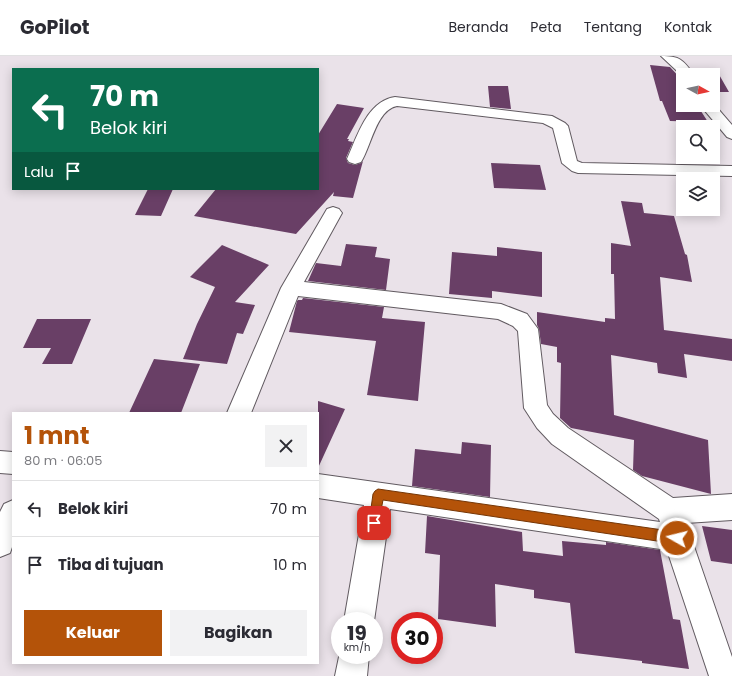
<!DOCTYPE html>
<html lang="id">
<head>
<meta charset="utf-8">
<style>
  body { margin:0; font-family:Poppins,sans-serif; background:#f2f2f3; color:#2b2b33; height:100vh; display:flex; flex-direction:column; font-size:15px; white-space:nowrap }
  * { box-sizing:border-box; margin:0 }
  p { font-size:13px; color:#7c7c81 }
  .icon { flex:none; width:22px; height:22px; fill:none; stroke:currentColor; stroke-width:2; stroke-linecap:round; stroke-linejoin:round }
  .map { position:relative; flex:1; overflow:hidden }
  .panel { position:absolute; left:12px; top:356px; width:307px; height:252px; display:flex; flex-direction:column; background:#fff; border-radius:0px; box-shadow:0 2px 10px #0003 }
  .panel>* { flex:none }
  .top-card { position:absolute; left:12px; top:12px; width:307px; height:122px; border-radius:0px; box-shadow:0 2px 10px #0003; background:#0b6e4f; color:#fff; overflow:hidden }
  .needle { width:26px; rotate:98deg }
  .buttons { position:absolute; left:676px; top:12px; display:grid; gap:8px }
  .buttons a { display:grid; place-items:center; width:44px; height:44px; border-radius:0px; background:#fff; box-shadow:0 2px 10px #0003; font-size:20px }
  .speed { position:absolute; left:331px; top:556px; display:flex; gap:8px; font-size:20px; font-weight:700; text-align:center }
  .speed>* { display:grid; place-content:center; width:52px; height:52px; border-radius:50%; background:#fff; box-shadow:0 2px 10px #0003; line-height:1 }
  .speed small { font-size:10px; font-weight:400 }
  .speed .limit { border:6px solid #d22; background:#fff; color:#111 }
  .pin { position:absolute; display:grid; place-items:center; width:34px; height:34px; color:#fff; margin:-17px; border-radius:8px; box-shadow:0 2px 6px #0006 }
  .me { position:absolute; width:44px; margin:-22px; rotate:278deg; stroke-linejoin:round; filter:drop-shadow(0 0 3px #0008) }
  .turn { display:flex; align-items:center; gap:14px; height:84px; padding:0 12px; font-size:18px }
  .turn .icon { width:52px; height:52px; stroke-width:2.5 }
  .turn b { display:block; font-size:28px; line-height:34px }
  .then { display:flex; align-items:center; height:38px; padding:0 12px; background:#0003; gap:8px; font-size:15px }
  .round { display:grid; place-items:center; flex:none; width:42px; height:42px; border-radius:0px; background:#f2f2f3 }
  .summary { display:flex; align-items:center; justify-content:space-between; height:68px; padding:0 12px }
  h1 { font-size:24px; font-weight:700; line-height:30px; color:#b45309 }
  .action { display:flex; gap:8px; margin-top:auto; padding:8px 12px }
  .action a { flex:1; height:46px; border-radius:0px; background:#b45309; color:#fff; font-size:16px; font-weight:700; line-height:46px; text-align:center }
  .action a+a { background:#f2f2f3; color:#2b2b33 }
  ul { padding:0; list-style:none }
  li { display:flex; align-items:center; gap:12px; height:56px; padding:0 12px; border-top:1px solid #e1e1e2 }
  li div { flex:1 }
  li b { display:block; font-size:15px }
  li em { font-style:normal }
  header { display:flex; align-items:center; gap:24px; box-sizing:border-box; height:56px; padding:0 20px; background:#fff; border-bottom:1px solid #e1e1e2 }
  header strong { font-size:19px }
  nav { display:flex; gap:22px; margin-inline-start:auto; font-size:14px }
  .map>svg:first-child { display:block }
</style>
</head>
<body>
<header>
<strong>GoPilot</strong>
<nav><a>Beranda</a><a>Peta</a><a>Tentang</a><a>Kontak</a></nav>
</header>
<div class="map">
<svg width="732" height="620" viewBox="0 0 732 620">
  <rect width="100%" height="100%" fill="#eae2e9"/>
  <!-- building -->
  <path fill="#693f66" d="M650 9 670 11 681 23H683V49H697L708 66 670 65 662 45H660Z
    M691 12 717 15 729 36H713V19H695Z
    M488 30H508L511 53 490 51Z
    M337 48 364 52 347 83H349L348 85 353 86 346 102 348 107 355 109 361 107 363 105 353 142 333 140 334 136 296 178 194 160 216 133H318V79Z
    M491 107 540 109 546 134 494 132Z
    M148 133H173L161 160 135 159Z
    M621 145 642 147 644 157 674 160 685 198 687 199 692 226 660 221 664 274 732 283V305L684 298 687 322 658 317 657 307 611 299 614 359 708 384 711 438 642 420 633 414 634 384 571 372 560 362 561 307 557 306V291L541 288 539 273 537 269V256L605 266V262L615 263 614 218H611V187L631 190Z
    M346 188 377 191 375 201 390 203 386 234 308 225 316 207 341 210Z
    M222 189 269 209 235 246 255 249 243 278 237 277 227 308 183 303 197 268 215 231 190 221Z
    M497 191 542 196V241L492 235V242L449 238 452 196 497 200Z
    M303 242 384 251 382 262 425 266 418 345 367 339 376 285 289 276 297 245 298 244H302Z
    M37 263H91L72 308H42L51 292H23Z
    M154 303 200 308 181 357H129Z
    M318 345 345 353 318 412Z
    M462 386 491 389 490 441 412 430 415 393 461 398Z
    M427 460 522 476 523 495 563 500 562 485 606 489V486L660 494 673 563 680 564 689 613 642 607V605L575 597 570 547 534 542V534L495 528 496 571 438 563 440 499 425 497Z
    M702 470 732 474V508L711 505Z"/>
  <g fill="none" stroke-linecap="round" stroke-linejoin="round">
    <!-- street casing -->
    <g stroke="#615a60" stroke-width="2">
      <path id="street" d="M661 0C679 0 683 3 694 19H683L682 22 677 15Z
        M395 41 552 60 565 67 568 70 577 105 582 107 732 110V120L578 117 572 115 562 107 553 72 543 67 397 50C376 54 371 91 361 106L355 108 349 106 347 103C357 81 367 45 395 41Z
        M713 47 732 69V83L727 81 700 49H713Z
        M333 151 339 153 342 157 304 226 501 248 527 258 538 273 547 349 553 358 568 372 673 442 732 438V464L686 467 732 601V620H709L667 494 390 453 374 565H344L364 449 318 442V418L660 466 659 463 552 388 537 372 524 352 518 275 513 270 498 263 298 240 251 357H227L281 232 327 153Z
        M0 395 13 396V418L0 417Z
        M13 444V488L10 497 0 501V456L4 448Z
        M340 596V599H369L367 620H335Z"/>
    </g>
    <!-- street -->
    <use href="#street" fill="#fff" fill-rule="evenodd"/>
  </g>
  <!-- route -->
  <path fill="#b45309" stroke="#753606" d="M378 433 677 476 681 478 683 482 681 486 677 488 383 444 378 470 374 472 370 470 369 467 373 438 375 435Z"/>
</svg>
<div class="buttons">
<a><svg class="needle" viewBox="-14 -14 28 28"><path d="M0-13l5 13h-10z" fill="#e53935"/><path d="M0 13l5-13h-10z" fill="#7c7c81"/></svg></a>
<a><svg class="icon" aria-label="search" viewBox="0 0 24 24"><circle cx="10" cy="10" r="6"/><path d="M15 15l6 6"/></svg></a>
<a><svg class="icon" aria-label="layers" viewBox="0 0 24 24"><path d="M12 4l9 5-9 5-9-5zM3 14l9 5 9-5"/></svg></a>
</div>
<div class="speed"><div>19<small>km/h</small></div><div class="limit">30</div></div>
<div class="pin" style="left:374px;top:467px;background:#d93025"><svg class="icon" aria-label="arrive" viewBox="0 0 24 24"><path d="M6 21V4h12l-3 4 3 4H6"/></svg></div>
<svg class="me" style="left:677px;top:482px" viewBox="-20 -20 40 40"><circle r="17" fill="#b45309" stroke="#fff" stroke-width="3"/><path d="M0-11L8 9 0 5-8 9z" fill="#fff"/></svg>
<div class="top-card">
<div class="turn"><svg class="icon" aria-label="left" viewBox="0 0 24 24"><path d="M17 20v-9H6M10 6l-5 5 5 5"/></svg><div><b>70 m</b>Belok kiri</div></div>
<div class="then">Lalu<svg class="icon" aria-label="arrive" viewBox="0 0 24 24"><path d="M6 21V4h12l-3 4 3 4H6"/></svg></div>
</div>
<section class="panel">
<div class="summary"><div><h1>1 mnt</h1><p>80 m · 06:05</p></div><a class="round"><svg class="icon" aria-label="close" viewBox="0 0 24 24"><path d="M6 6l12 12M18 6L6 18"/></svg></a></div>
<ul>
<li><svg class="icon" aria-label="left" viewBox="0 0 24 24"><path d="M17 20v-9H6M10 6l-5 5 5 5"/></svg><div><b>Belok kiri</b></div><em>70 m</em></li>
<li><svg class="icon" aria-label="arrive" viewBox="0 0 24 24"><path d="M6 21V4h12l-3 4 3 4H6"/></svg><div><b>Tiba di tujuan</b></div><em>10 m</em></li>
</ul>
<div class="action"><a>Keluar</a><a>Bagikan</a></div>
</section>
</div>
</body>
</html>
